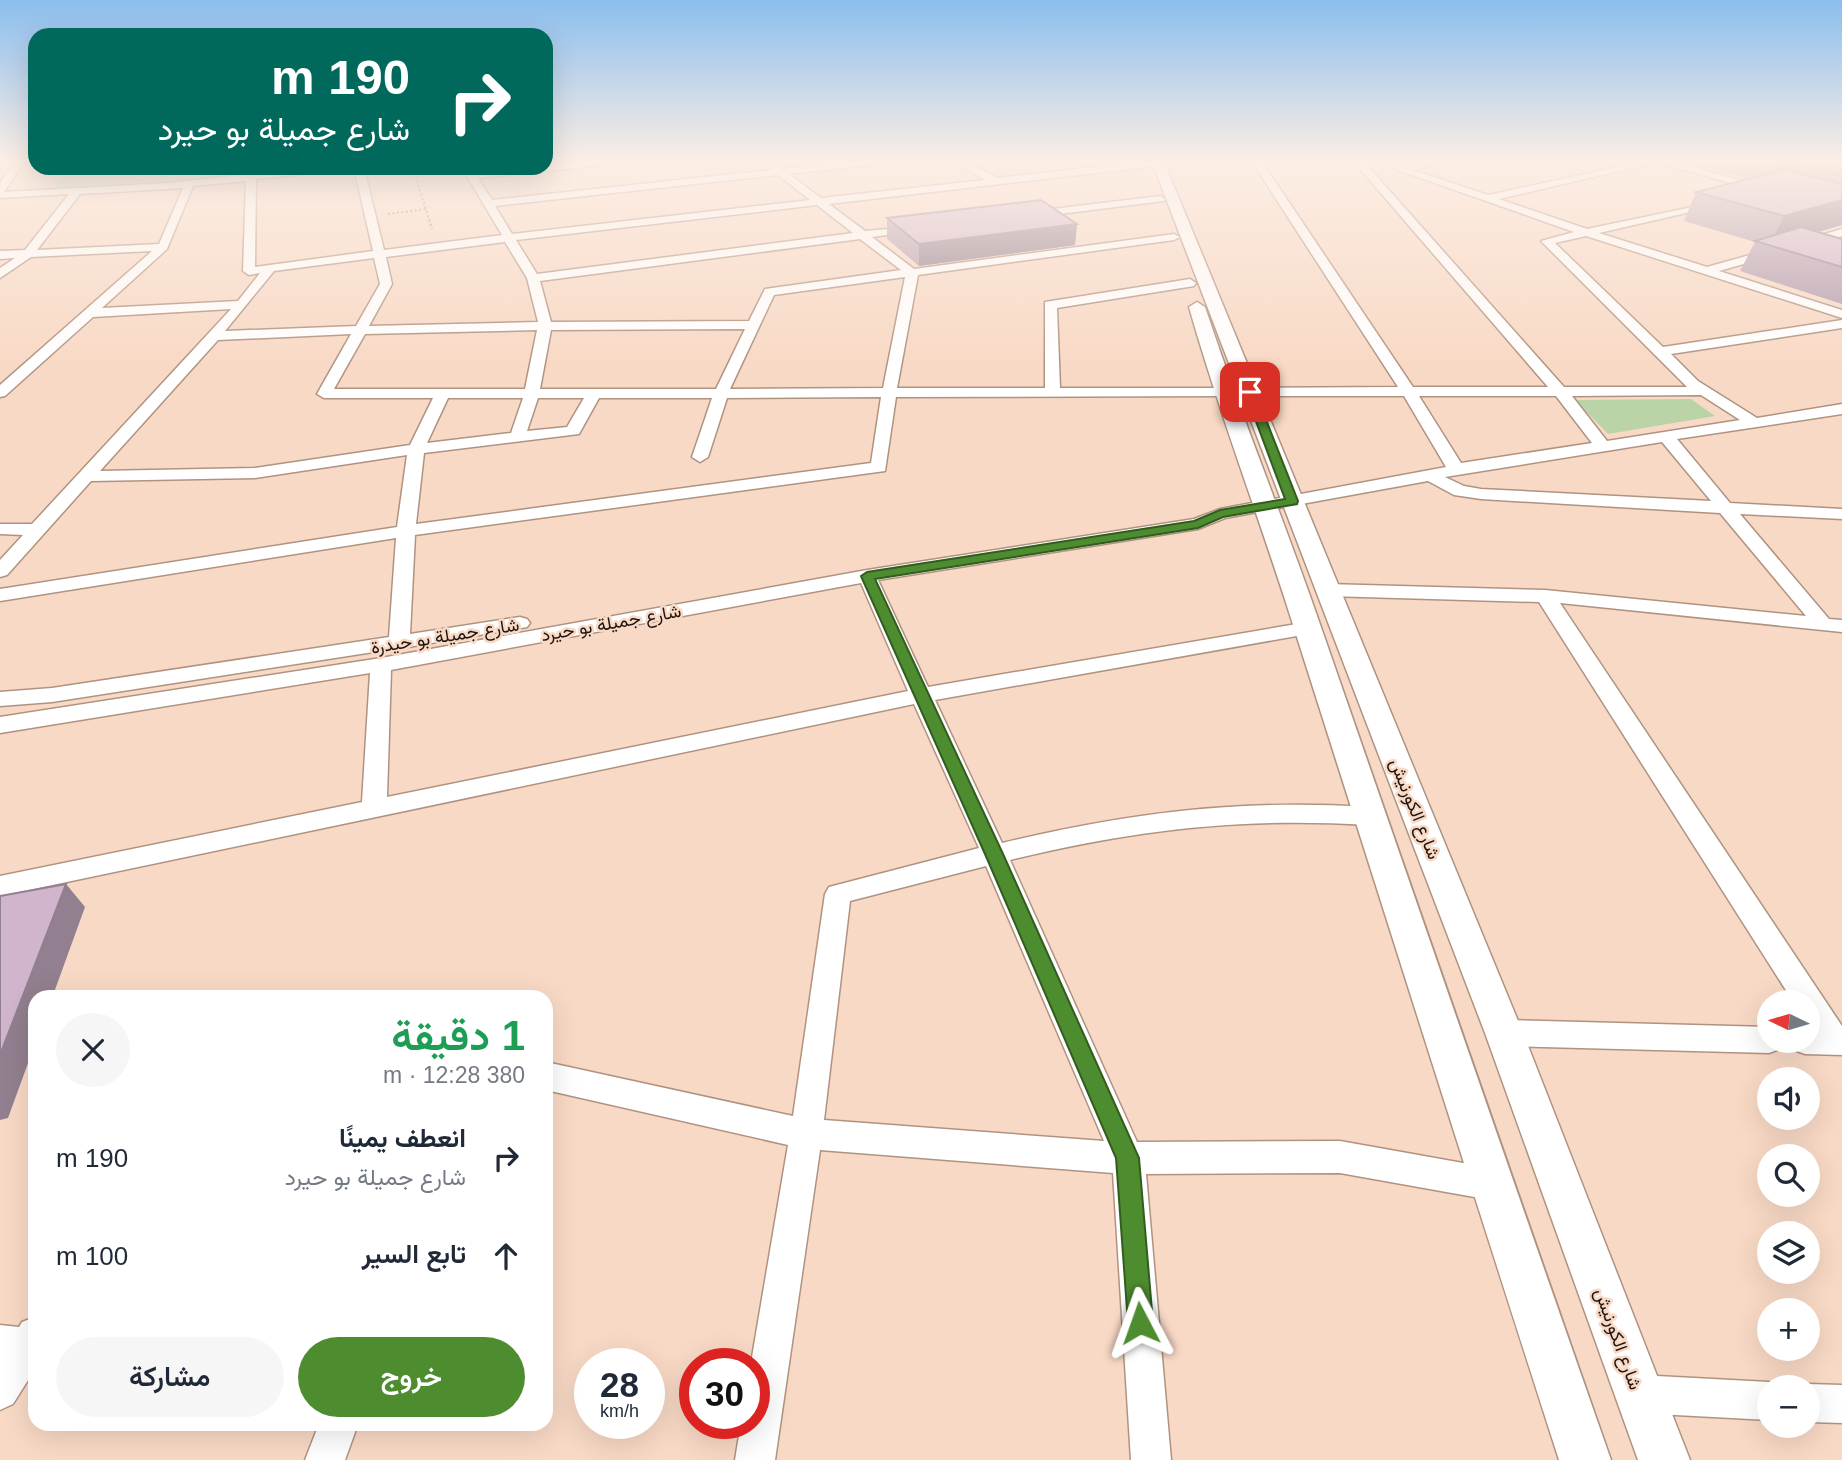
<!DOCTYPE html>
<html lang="ar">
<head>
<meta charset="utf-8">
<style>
  body { margin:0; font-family:Helvetica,Vazirmatn,sans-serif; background:#f6f6f7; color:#1f2937; direction:rtl; height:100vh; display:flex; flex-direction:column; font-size:26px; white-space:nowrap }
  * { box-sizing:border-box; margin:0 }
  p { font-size:23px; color:#747a83 }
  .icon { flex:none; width:38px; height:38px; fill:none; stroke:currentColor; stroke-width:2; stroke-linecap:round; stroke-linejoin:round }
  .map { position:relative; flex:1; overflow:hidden; direction:ltr }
  .sheet { position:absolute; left:28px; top:990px; width:525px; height:441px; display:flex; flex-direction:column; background:#fff; border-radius:21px; box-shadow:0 7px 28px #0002; direction:rtl }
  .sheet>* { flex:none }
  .hud { position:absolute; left:28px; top:28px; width:525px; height:147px; border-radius:21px; box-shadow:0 7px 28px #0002; direction:rtl; background:#00695c; color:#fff; overflow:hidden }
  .needle { width:46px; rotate:275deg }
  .fabs { position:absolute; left:1757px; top:990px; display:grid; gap:14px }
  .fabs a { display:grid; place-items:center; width:63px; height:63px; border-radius:50%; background:#fff; box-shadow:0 7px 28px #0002; font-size:35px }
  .speed { position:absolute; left:574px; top:1348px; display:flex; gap:14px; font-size:35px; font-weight:700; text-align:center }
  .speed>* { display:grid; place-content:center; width:91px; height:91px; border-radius:50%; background:#fff; box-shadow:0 7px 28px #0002; line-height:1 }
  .speed small { font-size:18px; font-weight:400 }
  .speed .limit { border:10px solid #d22; background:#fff; color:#111 }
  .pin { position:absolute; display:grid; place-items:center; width:60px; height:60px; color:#fff; margin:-30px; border-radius:14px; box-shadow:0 4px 10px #0006 }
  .me { position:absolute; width:77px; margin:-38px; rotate:356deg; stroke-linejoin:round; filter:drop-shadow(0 0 5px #0008) }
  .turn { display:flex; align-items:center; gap:24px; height:147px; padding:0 28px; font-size:32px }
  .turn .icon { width:91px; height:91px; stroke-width:2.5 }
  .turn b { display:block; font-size:49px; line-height:60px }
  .round { display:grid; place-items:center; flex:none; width:74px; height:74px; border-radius:37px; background:#f6f6f7 }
  .summary { display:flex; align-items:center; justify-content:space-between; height:119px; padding:0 28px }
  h1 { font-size:42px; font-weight:600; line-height:52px; color:#1e9e55 }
  .button { display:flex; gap:14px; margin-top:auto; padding:14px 28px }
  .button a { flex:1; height:80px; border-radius:42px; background:#4e8d2f; color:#fff; font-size:28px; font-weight:600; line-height:80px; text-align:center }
  .button a+a { background:#f6f6f7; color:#1f2937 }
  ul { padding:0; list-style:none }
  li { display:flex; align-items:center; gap:21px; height:98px; padding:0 28px }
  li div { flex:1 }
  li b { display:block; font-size:26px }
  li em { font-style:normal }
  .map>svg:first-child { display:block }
</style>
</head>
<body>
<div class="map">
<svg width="1842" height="1460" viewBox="0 0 1842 1460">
  <rect width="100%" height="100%" fill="#f8d9c5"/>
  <!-- green -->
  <path fill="#bad4a7" d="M66 168H289L195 179 55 188Z
    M1691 399 1715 416 1608 434 1575 400Z"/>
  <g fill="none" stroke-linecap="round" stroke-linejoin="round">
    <!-- minor casing -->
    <g stroke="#af9380" stroke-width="3">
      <path id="minor" d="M14 162H24L4 192 169 183 307 168H339L334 171 256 179 255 267 373 251 354 168H364L384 250 502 235 462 168H472L475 173 546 168V165L608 162 603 165 478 178 492 200 771 170 772 166 775 165 782 169 843 162H875L870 165 789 174 821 198 985 180 955 162H967L997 178 1139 162H1169L1164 165 829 204 865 231 921 226V230L917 231 872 237 914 269 1174 234 1180 237 1174 240 918 275 897 388H1045V302L1190 279 1196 283 1194 286 1057 308 1060 388H1223L1230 392 1223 396 896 397 885 471 415 535 410 634 520 617 527 619 530 623 527 627 408 647 399 650 393 649 52 702 0 706V692L52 688 389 637 396 538 0 601V589L397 527 407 455 255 478 91 481 7 575 0 577V560L23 535 0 534V524H32L231 309 93 317 5 396 0 397V385L152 251 31 257 0 278V268L15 258 0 259V251L25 250 69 194 0 198V183ZM778 175 810 200 512 234 495 206ZM246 181 243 271 249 275 260 273 238 301 102 308 167 249 193 186ZM183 188 159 244 37 250 80 194ZM817 205 853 233 537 274 516 240ZM860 239 901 270 765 289 749 321 551 322 540 281ZM505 242 527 278 538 322 369 326 392 284 386 257ZM374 258 380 284 356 326 225 331 274 271ZM905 277 883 388 730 389 774 295ZM745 329 716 389H540L551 330ZM537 330 525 389H334L365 334ZM351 334 317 394 324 398H433L410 445 255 468 100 471 218 340ZM881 397 871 463 416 524 424 453 579 434 599 398H712L692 457 700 462 708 457 727 398ZM448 398H523L511 433 427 443ZM538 398H584L567 427 527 431Z
        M1252 162H1262L1413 387H1548L1354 162H1364L1564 387H1687L1541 241 1574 232 1375 162H1390L1402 166 1444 162 1413 170 1488 195 1641 162H1674L1768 188V192L1764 193 1658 162 1499 199 1587 229 1721 201V205L1599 233 1707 267 1842 229V236L1719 271 1842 310V318L1586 236 1555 243 1663 347 1842 320V328L1671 354 1698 381 1757 418 1842 404V414L1677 439 1730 503 1842 509V519L1740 514 1829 619 1842 620V632L1560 603 1842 1026V1055L1805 1054 1794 1050 1790 1041H1808V1028H1810L1808 1024V1003H1794L1539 602 1327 596 1317 590 1327 584 1545 590 1806 616 1720 513 1481 499 1454 495 1428 481 1225 518 1198 529 878 580 928 687 1308 622 1315 624 1318 628 1315 632 1308 634 935 700 1002 843C1128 813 1238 799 1368 807L1377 810 1380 816 1377 822 1368 825C1241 817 1133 830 1010 860L1137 1142 1340 1141 1491 1168 1503 1172 1508 1184 1503 1196 1491 1200 1340 1173 1146 1174 1171 1460H1131L1113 1173 820 1150 775 1460H735L741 1423H754V1363H751L788 1145 546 1090V1062L793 1116 825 894 829 887 979 848 914 704 0 896V876L362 802 370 673 0 733V717L381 658 867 570 1194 519 1220 509 1446 467 1404 396H1250L1243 392 1250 388 1398 387ZM1701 395 1740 420 1607 441 1572 396ZM1419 396H1556L1592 443 1461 463ZM1662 442 1711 501 1481 489 1464 486 1445 477ZM861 583 908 691 387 797 391 670ZM986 866 1104 1141 824 1120 850 901Z
        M1160 196 1165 199 1164 201 1028 218 1023 215 1028 212Z
        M1504 1020 1769 1027V1041H1783L1780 1049 1769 1053 1504 1046 1493 1042 1489 1033 1493 1024Z
        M35 1317V1369L13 1404 0 1410V1325L19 1327 22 1322Z
        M1638 1375 1769 1382 1783 1388H1769V1420L1638 1413 1624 1408 1619 1394 1624 1380Z
        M1808 1384 1842 1385V1423L1808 1422V1388H1798Z
        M319 1424H358L345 1460H305Z"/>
    </g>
    <!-- tertiary casing -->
    <g stroke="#af9380" stroke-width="3">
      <path id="tertiary" d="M1152 162H1164L1523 1033 1690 1460H1638L1485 1033Z
        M1197 302 1205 307C1241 416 1285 522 1322 630 1418 907 1514 1184 1611 1460H1559C1470 1184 1383 907 1295 631 1261 522 1220 416 1189 307Z"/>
    </g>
    <!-- path -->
    <path stroke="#958072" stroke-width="2" stroke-dasharray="2 2.5" stroke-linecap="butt" d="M413 168 432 229
      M388 214 426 209"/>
    <!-- minor -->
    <use href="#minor" fill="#fff" fill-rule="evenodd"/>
    <!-- tertiary -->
    <use href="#tertiary" fill="#fff" fill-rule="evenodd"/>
  </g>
  <!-- wall -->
  <path fill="#b39caf" d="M1685 162H1842V225L1817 232 1842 239V304L1740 271 1755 242 1684 221 1696 192 1748 179Z
    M887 218 1077 224 1075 245 919 266 887 239Z"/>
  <!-- shaded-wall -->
  <path fill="#927f8f" d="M1778 162H1842L1803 164 1796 178 1767 184Z
    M1842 200V225L1769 246 1784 216Z
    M1077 224 1075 245 919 266V244Z
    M66 884 85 907 52 998H35V1044L8 1118 0 1120V1055Z"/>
  <!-- building -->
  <path fill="#d0b5cc" stroke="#927f8f" stroke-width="2" d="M1812 162H1842V174L1803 164Z
    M1785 170 1842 184V200L1784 216 1696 192Z
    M1041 200 1077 224 919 244 887 218Z
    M1801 227 1842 239V267L1755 241Z
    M66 884 0 1055V896Z"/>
  <!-- sky -->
  <linearGradient id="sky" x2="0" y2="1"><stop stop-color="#8bbeee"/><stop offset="0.44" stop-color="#fceee5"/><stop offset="1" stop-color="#fceee5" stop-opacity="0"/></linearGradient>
  <rect width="1842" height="366" fill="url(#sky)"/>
  <!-- route -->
  <path fill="#4e8d2f" stroke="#335c1f" stroke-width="2" d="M1246 389 1255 392 1298 501 1297 504 1223 517 1198 528 875 579 1003 854 1139 1158 1153 1323 1150 1332 1140 1336 1131 1332 1128 1323 1116 1158 985 854 861 576 867 572 1194 521 1220 510 1285 499 1245 392Z"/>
  <g text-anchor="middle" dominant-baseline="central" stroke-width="5" stroke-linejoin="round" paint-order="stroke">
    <!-- street labels -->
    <g font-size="18" fill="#1e140d" stroke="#f8d9c5">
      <text transform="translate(611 623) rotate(-10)">شارع جميلة بو حيرد</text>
      <text transform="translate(445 636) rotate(-9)">شارع جميلة بو حيدرة</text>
      <text transform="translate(1415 809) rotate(68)">شارع الكورنيش</text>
      <text transform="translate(1618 1339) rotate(70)">شارع الكورنيش</text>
    </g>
  </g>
</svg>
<div class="fabs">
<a><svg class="needle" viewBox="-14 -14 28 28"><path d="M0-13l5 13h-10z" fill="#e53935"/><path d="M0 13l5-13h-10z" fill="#747a83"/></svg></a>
<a><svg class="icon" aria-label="sound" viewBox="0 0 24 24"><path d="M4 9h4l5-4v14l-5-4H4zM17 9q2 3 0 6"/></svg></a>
<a><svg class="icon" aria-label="search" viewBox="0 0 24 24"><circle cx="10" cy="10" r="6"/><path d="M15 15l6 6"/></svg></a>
<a><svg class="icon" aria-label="layers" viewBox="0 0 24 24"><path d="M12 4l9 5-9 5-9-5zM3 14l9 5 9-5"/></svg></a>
<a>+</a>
<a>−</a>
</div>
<div class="speed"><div>28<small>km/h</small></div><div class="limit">30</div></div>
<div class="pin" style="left:1250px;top:392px;background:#d93025"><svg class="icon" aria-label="arrive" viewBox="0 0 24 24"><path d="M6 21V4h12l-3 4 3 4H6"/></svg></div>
<svg class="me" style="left:1140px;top:1323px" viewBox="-20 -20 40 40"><path d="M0-17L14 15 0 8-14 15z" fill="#4e8d2f" stroke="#fff" stroke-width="4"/></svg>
<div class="hud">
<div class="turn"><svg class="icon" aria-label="right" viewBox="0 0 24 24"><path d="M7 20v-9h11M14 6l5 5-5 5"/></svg><div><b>190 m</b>شارع جميلة بو حيرد</div></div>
</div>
<section class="sheet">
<div class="summary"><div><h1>1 دقيقة</h1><p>380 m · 12:28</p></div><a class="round"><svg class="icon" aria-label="close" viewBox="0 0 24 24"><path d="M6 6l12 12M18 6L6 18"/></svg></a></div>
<ul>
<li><svg class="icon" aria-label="right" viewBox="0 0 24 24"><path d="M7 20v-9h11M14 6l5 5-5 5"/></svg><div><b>انعطف يمينًا</b><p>شارع جميلة بو حيرد</p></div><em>190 m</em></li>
<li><svg class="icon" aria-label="ahead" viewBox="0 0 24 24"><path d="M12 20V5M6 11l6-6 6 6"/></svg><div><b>تابع السير</b></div><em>100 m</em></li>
</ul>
<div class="button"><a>خروج</a><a>مشاركة</a></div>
</section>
</div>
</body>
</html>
